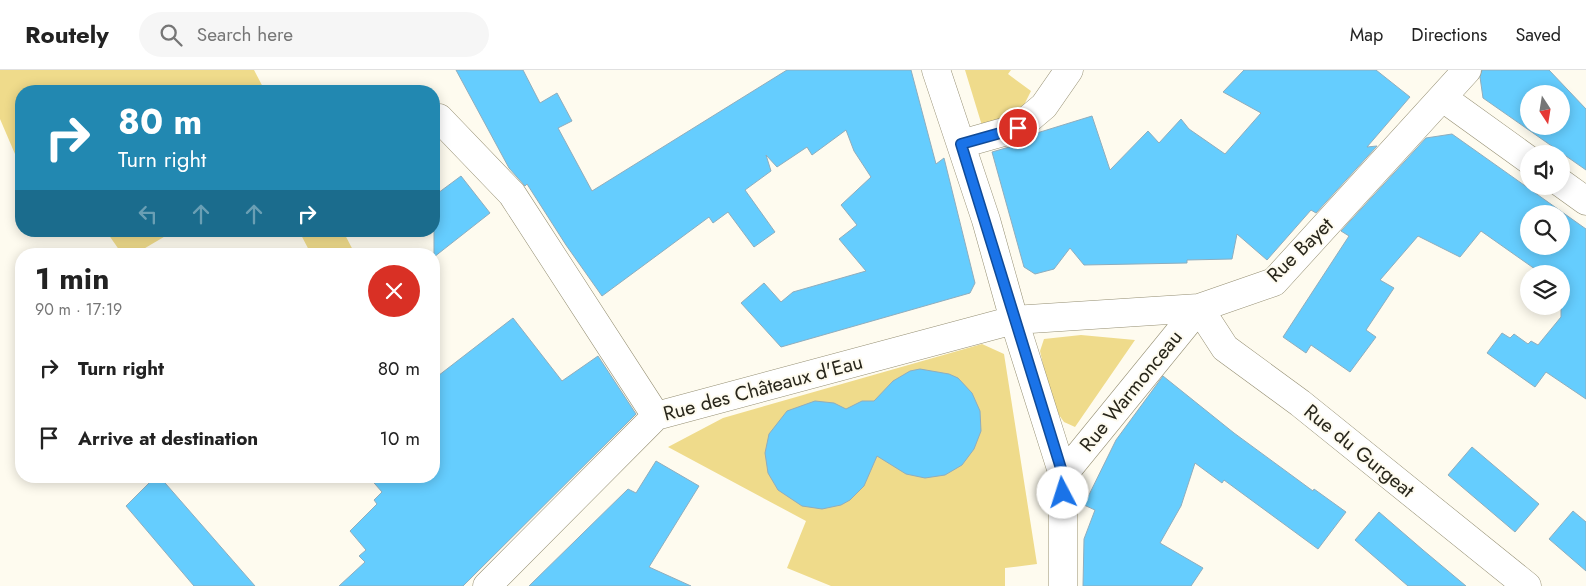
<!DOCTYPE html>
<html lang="en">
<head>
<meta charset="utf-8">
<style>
  body { margin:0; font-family:Jost,sans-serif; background:#f6f6f6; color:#222; height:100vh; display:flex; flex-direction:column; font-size:19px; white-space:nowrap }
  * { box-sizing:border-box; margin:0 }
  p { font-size:16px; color:#767676 }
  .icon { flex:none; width:28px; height:28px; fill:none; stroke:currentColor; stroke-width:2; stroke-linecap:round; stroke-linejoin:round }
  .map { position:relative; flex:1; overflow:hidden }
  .drawer { position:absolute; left:15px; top:178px; width:425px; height:235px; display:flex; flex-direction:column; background:#fff; border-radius:20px; box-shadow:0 2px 12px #0003 }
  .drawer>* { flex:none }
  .guide { position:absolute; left:15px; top:15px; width:425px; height:152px; border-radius:20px; box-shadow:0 2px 12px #0003; background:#2288b1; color:#fff; overflow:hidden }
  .needle { width:32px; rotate:168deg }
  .buttons { position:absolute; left:1520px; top:15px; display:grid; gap:10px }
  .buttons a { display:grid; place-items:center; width:50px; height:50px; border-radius:50%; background:#fff; box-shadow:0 2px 12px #0003; font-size:25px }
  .pin { position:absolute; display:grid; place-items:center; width:42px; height:42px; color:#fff; margin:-21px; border:2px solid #fff; border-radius:50%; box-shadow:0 1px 5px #0007 }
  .me { position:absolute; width:55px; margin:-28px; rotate:355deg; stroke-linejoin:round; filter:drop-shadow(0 0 4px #0008) }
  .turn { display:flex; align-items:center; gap:18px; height:105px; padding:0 20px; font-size:22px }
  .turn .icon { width:65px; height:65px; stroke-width:2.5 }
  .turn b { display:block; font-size:35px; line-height:42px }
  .lanes { display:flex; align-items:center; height:48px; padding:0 20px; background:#0003; justify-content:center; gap:25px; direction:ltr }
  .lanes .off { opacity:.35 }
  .round { display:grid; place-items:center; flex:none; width:52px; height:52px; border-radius:26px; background:#f6f6f6 }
  .summary { display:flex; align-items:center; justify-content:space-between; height:85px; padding:0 20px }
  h1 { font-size:30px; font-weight:700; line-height:38px }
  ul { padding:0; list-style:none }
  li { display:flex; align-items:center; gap:15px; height:70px; padding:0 20px }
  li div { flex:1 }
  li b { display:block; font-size:19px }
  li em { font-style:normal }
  header { display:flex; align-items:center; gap:30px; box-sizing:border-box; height:70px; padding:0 25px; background:#fff; border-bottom:1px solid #e0e0e0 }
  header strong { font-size:24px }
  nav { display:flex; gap:28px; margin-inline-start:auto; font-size:18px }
  .search { width:350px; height:45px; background:#f6f6f6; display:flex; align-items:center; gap:12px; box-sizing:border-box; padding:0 18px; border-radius:28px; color:#767676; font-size:19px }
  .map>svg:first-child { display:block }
</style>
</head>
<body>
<header>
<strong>Routely</strong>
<div class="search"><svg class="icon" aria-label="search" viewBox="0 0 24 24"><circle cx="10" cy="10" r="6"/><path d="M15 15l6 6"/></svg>Search here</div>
<nav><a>Map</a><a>Directions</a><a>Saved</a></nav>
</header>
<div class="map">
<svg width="1586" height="516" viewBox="0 0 1586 516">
  <rect width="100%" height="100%" fill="#fefbef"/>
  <!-- green -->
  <path fill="#efdb8b" d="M0 0H254L265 21H21V98L0 49Z
    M965 0H1011L1008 4 1031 21 1020 43 983 59Z
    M106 161H174L135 184H122Z
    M299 161H343L355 184H311Z
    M1081 265 1135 270 1075 357 1064 352 1059 345 1046 308 1040 281 1044 269Z
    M982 274 1004 284 1037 494 1005 498V516H831L787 498 806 451 668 377 723 348Z"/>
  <!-- building -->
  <path fill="#65cdfe" stroke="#8fadbd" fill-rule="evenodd" d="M456 0H523L540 33 557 23 572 51 558 58 592 121 787 0H911L936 94 944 88 975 213 970 223 781 277 741 233 764 213 781 232 793 222 866 201 839 169 857 155 841 135 871 107 854 81 846 60 812 85 807 77 777 97 766 85 771 101 745 120 775 162 754 177 728 142 713 153 709 147 602 226 566 175 527 114 525 116 509 98Z
    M1244 0H1376L1410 27 1367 77 1377 76 1316 143 1311 140 1267 190 1237 164 1232 189 1187 190V193L1084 195 1070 178 1054 199 1035 204 1024 197 992 82 1023 73 1037 63 1092 46 1110 100 1148 61 1159 73 1181 49 1189 59 1225 84 1261 43 1223 22Z
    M1482 0H1549L1586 39V100L1483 28 1480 7ZM1529 24H1561V56H1529Z
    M1452 64 1586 159V329L1546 302 1535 317 1487 283 1502 263 1510 268 1514 264 1528 274 1531 271 1538 275 1561 247V204H1542L1481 161 1460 187 1418 166 1380 210 1394 218 1366 260 1376 267 1350 302 1311 275 1306 283 1283 267 1349 166 1341 161 1426 68ZM1529 144H1561V176H1529Z
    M461 106 490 143 434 187V126Z
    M513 248 562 311 598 286 636 344 463 516H339L365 492 359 486 366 480 350 461 377 434 374 430 382 422 368 406H434V309Z
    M920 299 949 304 958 308 972 323 980 341 981 361 974 379 962 395 945 405 925 408 906 404 877 386 864 416 850 430 841 435 822 439 802 436 778 420 768 403 765 383 769 364 787 341 815 331 834 333 846 339 862 331H874L893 311 910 301Z
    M1163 306 1234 363 1313 421 1314 419 1346 442 1318 479 1224 410 1222 413 1195 393 1181 436 1160 473 1203 498 1191 516H1083L1084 469 1095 440 1084 435 1116 370Z
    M1472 377 1539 434 1515 462 1448 405Z
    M656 391 699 416 649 497 691 516H529L628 419 636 423Z
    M156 406H159L255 516H194L126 436Z
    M1573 441 1586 452V501L1549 469Z
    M1379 442 1423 480 1466 516H1408L1355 470Z"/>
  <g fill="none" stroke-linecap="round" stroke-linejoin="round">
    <!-- minor casing -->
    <g stroke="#958f73" stroke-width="29">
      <path id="minor" d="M936 0 986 150 1014 250 1063 405V516
        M1443 28 1529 90
        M439 48 512 124 656 346
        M961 74 1018 58 1044 36 1069 0
        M1561 113 1586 131
        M1199 238 1225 278 1300 333 1527 516
        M1063 405 1199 238
        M487 516 656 346 1014 250 1199 238 1274 212 1467 0"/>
    </g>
    <!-- minor -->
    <use href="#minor" stroke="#fff" stroke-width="28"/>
  </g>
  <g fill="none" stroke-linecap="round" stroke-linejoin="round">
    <!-- route casing -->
    <g stroke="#114b97" stroke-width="12">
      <path id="route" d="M1018 58 961 74 1063 405V423"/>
    </g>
    <!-- route -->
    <use href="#route" stroke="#1a73e8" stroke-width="9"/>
  </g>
  <g text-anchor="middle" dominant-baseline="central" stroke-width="4" stroke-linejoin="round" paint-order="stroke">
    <!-- street labels -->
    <g font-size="20" fill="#28261b" stroke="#fefbef">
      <text transform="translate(1300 180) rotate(-44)">Rue Bayet</text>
      <text transform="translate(763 318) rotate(-15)">Rue des Châteaux d'Eau</text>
      <text transform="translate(1131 321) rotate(-51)">Rue Warmonceau</text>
      <text transform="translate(1359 381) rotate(39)">Rue du Gurgeat</text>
    </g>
  </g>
</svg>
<div class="buttons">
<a><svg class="needle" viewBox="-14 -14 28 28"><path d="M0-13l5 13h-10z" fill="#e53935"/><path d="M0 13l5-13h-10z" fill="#767676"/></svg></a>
<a><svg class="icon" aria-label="sound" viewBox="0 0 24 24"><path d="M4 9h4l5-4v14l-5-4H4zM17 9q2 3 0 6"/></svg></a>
<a><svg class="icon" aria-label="search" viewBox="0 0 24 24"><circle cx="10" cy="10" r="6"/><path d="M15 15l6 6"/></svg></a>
<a><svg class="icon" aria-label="layers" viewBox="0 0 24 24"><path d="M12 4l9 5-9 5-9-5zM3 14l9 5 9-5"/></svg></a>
</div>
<div class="pin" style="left:1018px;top:58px;background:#d93025"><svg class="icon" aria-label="arrive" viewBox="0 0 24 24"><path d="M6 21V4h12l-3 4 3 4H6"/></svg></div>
<svg class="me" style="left:1063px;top:423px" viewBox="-20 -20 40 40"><circle r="19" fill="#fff"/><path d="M0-13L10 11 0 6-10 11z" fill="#1a73e8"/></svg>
<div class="guide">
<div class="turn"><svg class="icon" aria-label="right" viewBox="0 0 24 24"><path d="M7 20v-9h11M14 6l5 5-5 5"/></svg><div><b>80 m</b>Turn right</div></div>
<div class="lanes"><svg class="icon off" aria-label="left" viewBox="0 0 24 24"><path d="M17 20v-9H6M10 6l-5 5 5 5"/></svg><svg class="icon off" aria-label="ahead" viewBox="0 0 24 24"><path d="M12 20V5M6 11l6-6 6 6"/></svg><svg class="icon off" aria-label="ahead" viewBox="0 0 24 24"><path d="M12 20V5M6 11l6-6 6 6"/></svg><svg class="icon" aria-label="right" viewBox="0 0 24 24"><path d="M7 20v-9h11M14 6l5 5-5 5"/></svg></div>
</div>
<section class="drawer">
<div class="summary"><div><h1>1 min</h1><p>90 m · 17:19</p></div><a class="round" style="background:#d93025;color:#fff"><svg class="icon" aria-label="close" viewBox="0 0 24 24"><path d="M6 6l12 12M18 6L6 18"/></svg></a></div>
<ul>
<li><svg class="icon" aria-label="right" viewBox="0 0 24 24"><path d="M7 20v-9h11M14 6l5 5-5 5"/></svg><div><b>Turn right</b></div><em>80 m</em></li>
<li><svg class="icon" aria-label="arrive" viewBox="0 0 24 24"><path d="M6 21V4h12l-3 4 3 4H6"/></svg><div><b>Arrive at destination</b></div><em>10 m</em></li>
</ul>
</section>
</div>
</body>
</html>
